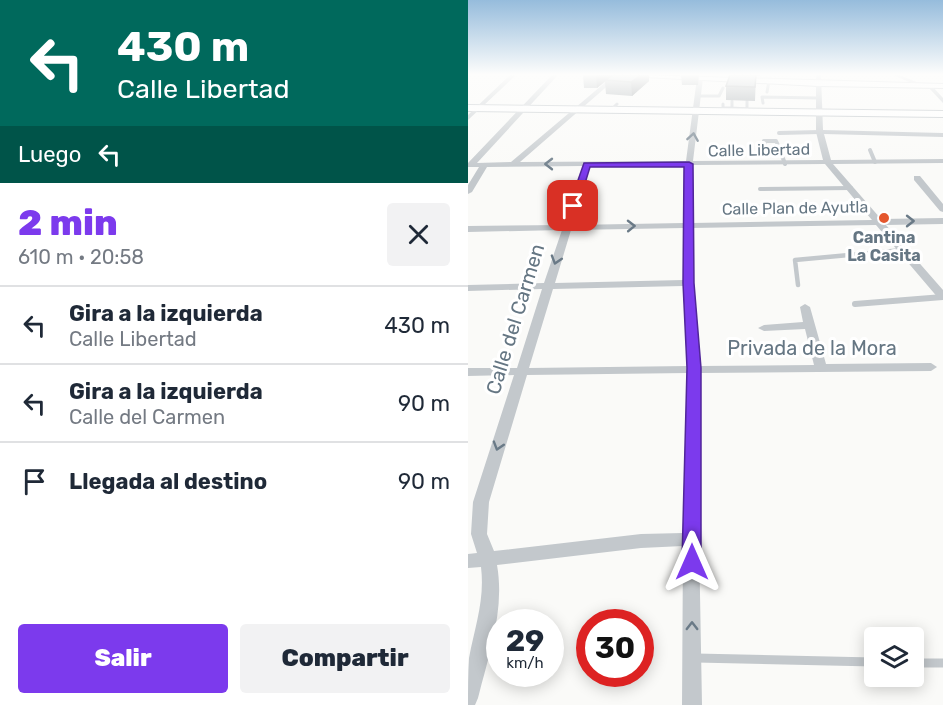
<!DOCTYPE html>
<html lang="es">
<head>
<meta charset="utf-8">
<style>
  body { margin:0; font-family:Rubik,sans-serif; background:#f2f2f3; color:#1f2937; height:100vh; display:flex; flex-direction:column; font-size:22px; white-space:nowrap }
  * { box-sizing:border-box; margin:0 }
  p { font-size:20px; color:#747a83 }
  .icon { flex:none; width:33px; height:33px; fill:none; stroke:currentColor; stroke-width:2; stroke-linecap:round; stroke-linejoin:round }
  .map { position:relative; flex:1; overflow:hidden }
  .drawer { display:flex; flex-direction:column; background:#fff; width:468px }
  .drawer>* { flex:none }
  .guide { background:#00695c; color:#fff; overflow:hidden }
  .controls { position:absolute; left:396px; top:627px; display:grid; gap:12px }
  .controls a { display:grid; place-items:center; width:60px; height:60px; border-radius:6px; background:#fff; box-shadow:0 3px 15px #0003; font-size:30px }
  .speed { position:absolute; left:18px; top:609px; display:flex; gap:12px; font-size:30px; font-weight:700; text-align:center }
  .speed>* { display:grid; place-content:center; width:78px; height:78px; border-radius:50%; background:#fff; box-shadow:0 3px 15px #0003; line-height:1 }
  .speed small { font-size:15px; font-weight:400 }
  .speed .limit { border:9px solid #d22; background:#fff; color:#111 }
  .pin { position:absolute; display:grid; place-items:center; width:51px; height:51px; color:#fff; margin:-26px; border-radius:12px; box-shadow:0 3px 9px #0006 }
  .me { position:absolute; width:66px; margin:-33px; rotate:0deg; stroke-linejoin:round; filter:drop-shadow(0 0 4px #0008) }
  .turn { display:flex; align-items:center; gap:21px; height:126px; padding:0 18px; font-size:27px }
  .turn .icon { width:78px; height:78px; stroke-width:2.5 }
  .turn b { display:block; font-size:42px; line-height:51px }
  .then { display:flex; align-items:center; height:57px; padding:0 18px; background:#0003; gap:12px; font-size:22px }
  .round { display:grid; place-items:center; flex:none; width:63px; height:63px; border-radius:6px; background:#f2f2f3 }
  .head { display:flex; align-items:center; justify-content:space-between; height:102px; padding:0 18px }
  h1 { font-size:36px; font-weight:800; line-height:45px; color:#7c3aed }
  .cta { display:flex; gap:12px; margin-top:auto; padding:12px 18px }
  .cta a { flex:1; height:69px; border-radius:6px; background:#7c3aed; color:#fff; font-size:24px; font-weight:800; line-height:69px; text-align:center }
  .cta a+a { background:#f2f2f3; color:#1f2937 }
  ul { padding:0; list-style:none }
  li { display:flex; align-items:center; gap:18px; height:78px; padding:0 18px; border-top:2px solid #e0e1e3 }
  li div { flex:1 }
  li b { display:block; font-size:22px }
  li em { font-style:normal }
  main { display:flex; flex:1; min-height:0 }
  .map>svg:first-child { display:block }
</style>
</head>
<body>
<main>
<section class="drawer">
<div class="guide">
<div class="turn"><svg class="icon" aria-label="left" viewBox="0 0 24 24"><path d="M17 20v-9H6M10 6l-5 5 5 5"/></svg><div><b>430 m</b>Calle Libertad</div></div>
<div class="then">Luego<svg class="icon" aria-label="left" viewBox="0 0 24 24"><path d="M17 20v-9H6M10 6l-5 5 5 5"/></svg></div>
</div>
<div class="head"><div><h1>2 min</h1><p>610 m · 20:58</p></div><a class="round"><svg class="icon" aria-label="close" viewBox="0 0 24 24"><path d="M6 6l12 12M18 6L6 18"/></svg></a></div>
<ul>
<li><svg class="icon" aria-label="left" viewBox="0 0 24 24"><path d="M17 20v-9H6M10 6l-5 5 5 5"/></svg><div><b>Gira a la izquierda</b><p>Calle Libertad</p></div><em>430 m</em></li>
<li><svg class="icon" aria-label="left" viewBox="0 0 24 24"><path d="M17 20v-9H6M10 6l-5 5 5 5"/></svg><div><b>Gira a la izquierda</b><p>Calle del Carmen</p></div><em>90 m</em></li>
<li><svg class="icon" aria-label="arrive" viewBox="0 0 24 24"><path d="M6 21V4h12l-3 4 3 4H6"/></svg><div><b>Llegada al destino</b></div><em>90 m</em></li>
</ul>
<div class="cta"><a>Salir</a><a>Compartir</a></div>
</section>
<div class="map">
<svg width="475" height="705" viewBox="0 0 475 705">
  <rect width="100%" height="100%" fill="#fafaf8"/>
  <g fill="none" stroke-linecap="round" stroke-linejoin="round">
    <!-- secondary casing -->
    <g stroke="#b3babf" stroke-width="2">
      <path id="secondary" d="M173 75 475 84V88L350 86 177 77Z
        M0 105 475 111V117L0 111Z"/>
    </g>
    <!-- lane-far4 -->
    <path stroke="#c3c8cc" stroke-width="3" d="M299 92 301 81
      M230 96H251L255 88
      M264 101V108L279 109V101
      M295 103 294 97 350 98
      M255 104V108H264
      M142 111 149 104"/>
    <!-- lane-far3 -->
    <path stroke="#c3c8cc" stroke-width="4" d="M311 133 351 132
      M296 141H308L312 150H298Z
      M312 150 317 164
      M402 150 407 162
      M292 189 383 188"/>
    <!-- lane-far2 -->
    <path stroke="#c3c8cc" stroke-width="4.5" d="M330 285 327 260 435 250"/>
    <!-- lane-far1 -->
    <path stroke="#c3c8cc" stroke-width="6" d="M387 304 475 297"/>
    <!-- lane -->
    <path stroke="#c3c8cc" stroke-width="9" d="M228 658 406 662
      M446 663H475"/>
    <!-- street -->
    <path fill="#c3c8cc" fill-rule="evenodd" d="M42 75H48L0 120V115Z
      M84 75H90L9 163 43 162 146 75H152L52 162 218 161 229 78 232 76 235 78 225 161 355 160 348 132V75H353L355 130 475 133V137L356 134 363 160 475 159V163L365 164 413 219 475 218V224L418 225 475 290V300L471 299 408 225 224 228 225 283 232 366 346 365 337 329 296 331 290 328 296 325 335 322 332 307 337 304 342 307 358 364 463 363 469 367 463 371 232 373 231 539 234 705H214L215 546 173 548 29 565C37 610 21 654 10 698L7 705H0C0 690 0 673 1 658 7 626 17 600 13 567L0 568V554L9 553 3 534 5 502 46 375 0 376V368H49L74 289 0 291V285L76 283 94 230 0 232V226L96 225 115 166 19 167 4 192 0 194V185L11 167H0V163ZM357 164 404 220 224 223 225 165ZM217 165 216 223 104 225 122 166ZM216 228 215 280 87 283 103 230ZM215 286 220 366 61 368 85 289ZM220 373 215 533 173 534 26 551 19 534 21 502 59 375Z
      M280 75H298L273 79 270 77Z
      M425 75H432L460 87 464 86 475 98V103L460 87 455 88Z
      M446 176H452L475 204V212L472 211 446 180Z"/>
    <!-- secondary -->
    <use href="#secondary" fill="#fff" fill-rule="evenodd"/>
  </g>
  <!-- wall -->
  <path fill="#929a9f" d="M115 75H144L181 81 164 96 138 94 137 82 129 88H116Z
    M213 75H231L230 85H214Z
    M288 75 287 101 258 100V86Z"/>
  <!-- shaded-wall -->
  <path fill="#777d82" d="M128 75H144L129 88Z
    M173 75H181V81L164 96 163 82Z"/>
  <!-- building -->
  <path fill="#aab3b9" stroke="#777d82" stroke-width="1.5" d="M145 75H173L163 82 137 80Z
    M262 75H288L287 87 258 86Z"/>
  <!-- one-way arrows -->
  <defs><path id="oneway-chevron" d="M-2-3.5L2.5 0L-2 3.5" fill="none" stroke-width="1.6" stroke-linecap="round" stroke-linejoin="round" transform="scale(1.5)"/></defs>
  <g stroke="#6a7a87">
    <use href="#oneway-chevron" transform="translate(225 137) rotate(-81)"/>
    <use href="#oneway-chevron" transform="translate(81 164) rotate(-180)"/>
    <use href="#oneway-chevron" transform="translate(442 221)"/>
    <use href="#oneway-chevron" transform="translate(163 226) rotate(-1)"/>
    <use href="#oneway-chevron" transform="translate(88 260) rotate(107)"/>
    <use href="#oneway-chevron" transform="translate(30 446) rotate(107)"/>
    <use href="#oneway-chevron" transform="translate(224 626) rotate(-90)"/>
  </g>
  <!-- sky -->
  <linearGradient id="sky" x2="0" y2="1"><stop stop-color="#96bcdc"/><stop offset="0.43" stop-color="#fdfdfc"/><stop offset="1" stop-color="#fdfdfc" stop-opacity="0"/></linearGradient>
  <rect width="475" height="173" fill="url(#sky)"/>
  <!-- route -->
  <path fill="#7c3aed" stroke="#51269a" stroke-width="1.5" d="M221 162 225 164 226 283 233 368V562L231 568 224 570 217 568 214 562 219 368 215 283 216 167H122L110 206 105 209 101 206 116 163Z"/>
  <!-- markers -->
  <circle fill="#e4572e" stroke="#fff" stroke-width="2" cx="416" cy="218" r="6"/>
  <g text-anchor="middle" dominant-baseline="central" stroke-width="6" stroke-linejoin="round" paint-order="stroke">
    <!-- far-street labels -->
    <g font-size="16" fill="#657683" stroke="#fff">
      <text transform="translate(291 150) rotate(-1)">Calle Libertad</text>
      <text transform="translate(327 208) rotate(-1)">Calle Plan de Ayutla</text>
    </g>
    <!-- far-poi labels -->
    <g font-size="16" font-weight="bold" fill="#657683" stroke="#fff">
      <text x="416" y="237">Cantina<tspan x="416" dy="18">La Casita</tspan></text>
    </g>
    <!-- street labels -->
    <g font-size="20" fill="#657683" stroke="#fff">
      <text transform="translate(47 319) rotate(-73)">Calle del Carmen</text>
      <text x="344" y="348">Privada de la Mora</text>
    </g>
  </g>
</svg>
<div class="controls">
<a><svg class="icon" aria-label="layers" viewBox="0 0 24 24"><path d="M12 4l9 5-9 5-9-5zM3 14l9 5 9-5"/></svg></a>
</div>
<div class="speed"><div>29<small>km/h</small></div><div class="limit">30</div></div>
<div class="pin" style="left:105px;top:206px;background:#d93025"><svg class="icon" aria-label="arrive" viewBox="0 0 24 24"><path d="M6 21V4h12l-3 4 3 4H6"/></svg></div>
<svg class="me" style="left:224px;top:562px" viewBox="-20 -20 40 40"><path d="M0-17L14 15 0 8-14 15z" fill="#7c3aed" stroke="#fff" stroke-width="4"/></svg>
</div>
</main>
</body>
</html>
